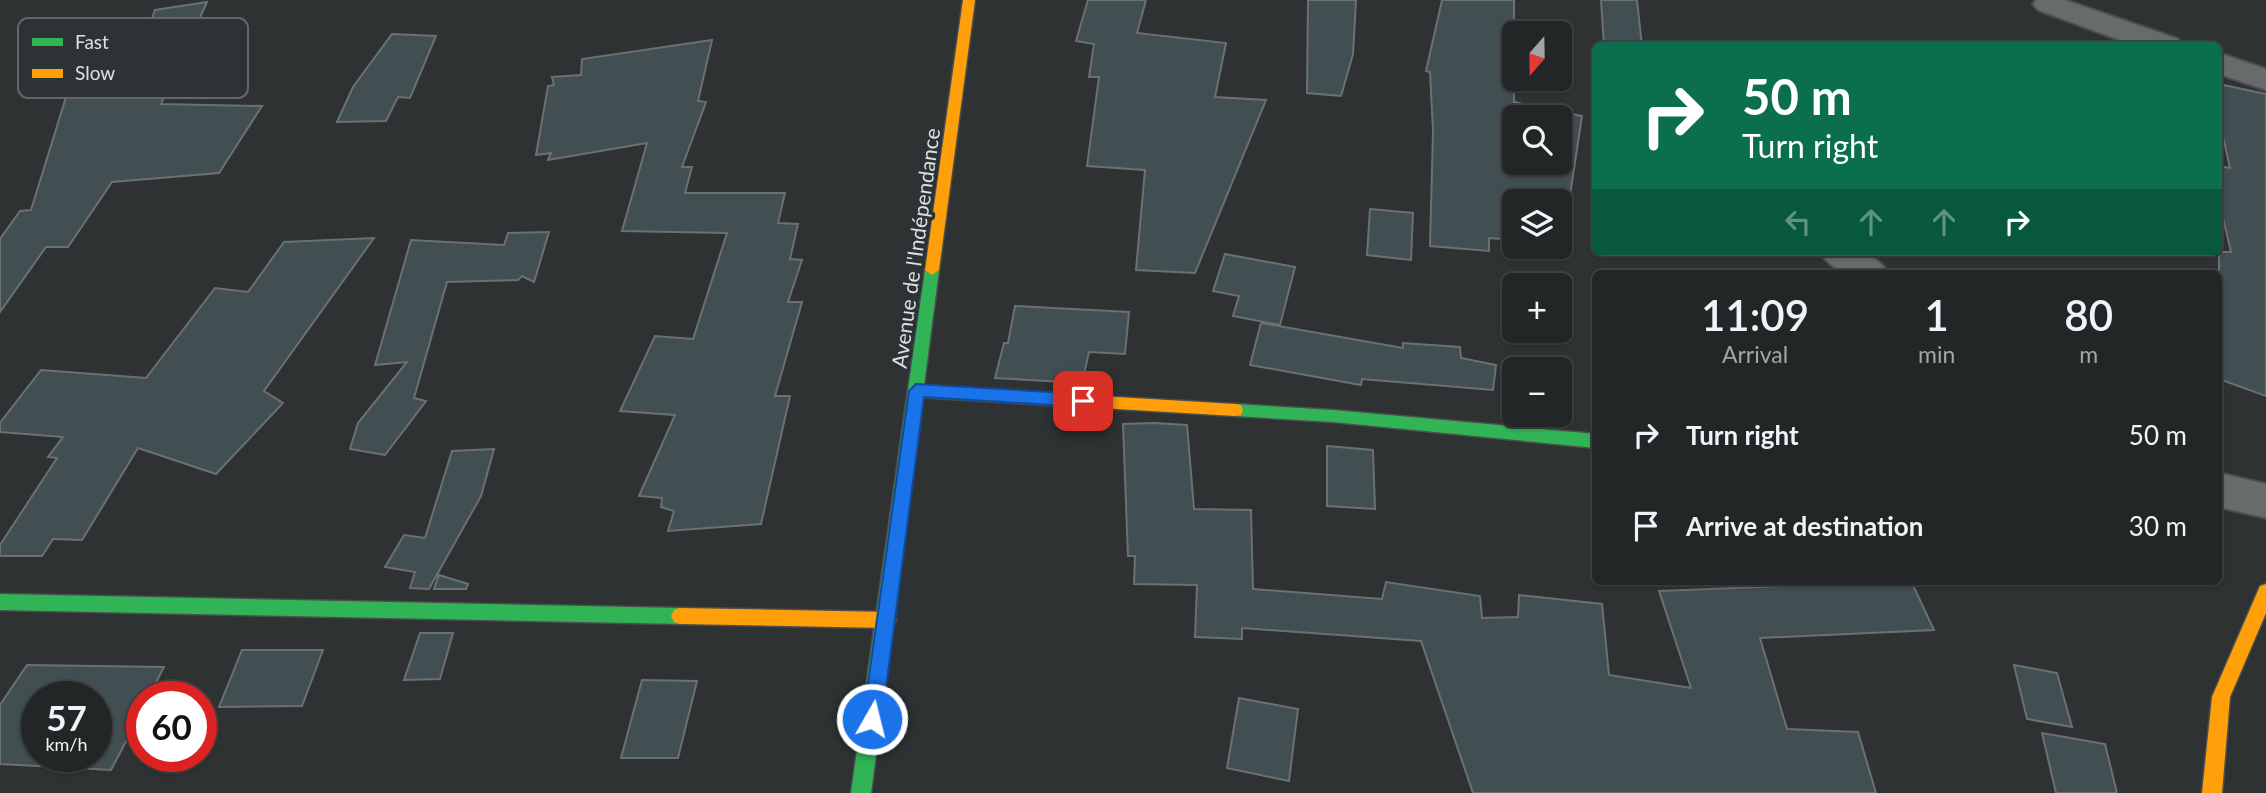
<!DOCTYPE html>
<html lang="en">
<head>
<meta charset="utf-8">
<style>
  body { margin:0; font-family:Lato,sans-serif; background:#2f3232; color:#f1f3f6; height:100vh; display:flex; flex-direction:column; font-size:26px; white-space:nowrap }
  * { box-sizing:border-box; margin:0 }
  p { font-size:23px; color:#a3a5a7 }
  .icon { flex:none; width:38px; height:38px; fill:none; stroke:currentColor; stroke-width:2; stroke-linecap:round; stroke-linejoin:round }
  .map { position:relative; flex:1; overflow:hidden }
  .sheet { position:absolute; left:1592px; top:270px; width:630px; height:315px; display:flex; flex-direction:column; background:#232626; border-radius:10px; box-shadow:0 2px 5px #0004,0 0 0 2px #404343 }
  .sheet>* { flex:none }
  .top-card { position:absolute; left:1592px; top:42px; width:630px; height:214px; border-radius:10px; box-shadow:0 2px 5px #0004,0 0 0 2px #404343; background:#0b6e4f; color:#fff; overflow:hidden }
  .needle { width:46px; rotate:200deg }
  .buttons { position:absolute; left:1502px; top:21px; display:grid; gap:14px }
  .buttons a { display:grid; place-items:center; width:70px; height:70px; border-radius:10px; background:#232626; box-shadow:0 2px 5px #0004,0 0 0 2px #404343; font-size:35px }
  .speed { position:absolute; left:21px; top:681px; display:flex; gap:14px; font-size:35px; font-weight:700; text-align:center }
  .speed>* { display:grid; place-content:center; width:91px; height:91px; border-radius:50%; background:#232626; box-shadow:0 2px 5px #0004,0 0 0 2px #404343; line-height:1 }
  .speed small { font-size:18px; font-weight:400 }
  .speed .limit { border:10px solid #d22; background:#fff; color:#111 }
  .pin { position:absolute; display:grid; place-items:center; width:60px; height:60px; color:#fff; margin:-30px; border-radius:14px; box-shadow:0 4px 10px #0006 }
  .me { position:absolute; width:77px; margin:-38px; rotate:8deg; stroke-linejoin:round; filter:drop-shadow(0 0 5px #0008) }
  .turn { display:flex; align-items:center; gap:24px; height:147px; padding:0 35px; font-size:32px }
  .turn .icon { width:91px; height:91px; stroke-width:2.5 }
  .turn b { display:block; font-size:49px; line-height:60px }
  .lanes { display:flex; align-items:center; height:66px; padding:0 35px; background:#0003; justify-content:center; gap:35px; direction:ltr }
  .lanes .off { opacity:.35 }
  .eta { display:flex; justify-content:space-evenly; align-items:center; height:119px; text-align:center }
  .eta b { font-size:42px; font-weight:600; line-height:49px }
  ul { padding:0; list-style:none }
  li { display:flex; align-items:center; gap:21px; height:91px; padding:0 35px }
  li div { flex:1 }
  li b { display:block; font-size:26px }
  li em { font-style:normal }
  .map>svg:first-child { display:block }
</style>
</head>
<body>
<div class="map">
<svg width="2266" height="793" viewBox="0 0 2266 793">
  <rect width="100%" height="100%" fill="#2f3233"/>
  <!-- building -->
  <path fill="#414e52" stroke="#6d7071" stroke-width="2" fill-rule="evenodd" d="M1088 0H1146L1137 33 1226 43 1215 97 1266 100 1195 273 1136 270 1145 170 1087 166 1099 77H1089L1094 44 1076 41Z
    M1308 0H1356L1353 54 1341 96 1307 93Z
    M1442 0H1514V102L1582 116 1569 202 1510 192 1514 240 1489 238V251L1430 246 1433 131 1430 72 1426 71ZM1514 117H1559V163H1514Z
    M1601 0H1637L1642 46H1604Z
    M207 2 161 104 262 106 219 173 112 182 68 247H46L0 312V239L20 211 31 210 76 65 139 54 155 10Z
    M392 34 436 36 410 98 398 97 386 121 337 122 353 87Z
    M712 40 698 101 706 102 682 167H692L685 193H785L778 223 798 224 790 259 802 260 788 302H802L775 396H790L761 524 668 531 674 511 661 507 662 498 639 496 675 415 620 411 655 336 693 339 727 233 622 231 647 143 548 160 551 153 536 155 548 86 554 85 552 77 581 75 582 59Z
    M2219 84 2266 94V396L2219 379V252H2231L2219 201V166L2230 168 2219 119Z
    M1370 209 1413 213 1411 260 1367 255Z
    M549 232 534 282 522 276 518 280 447 282 414 398 426 401 385 455 350 449 358 423 407 362 375 365 411 240 504 245 508 233Z
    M374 238 264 391 283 403 216 474 138 448 82 540 53 539 42 556H0V545L57 458 48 457 63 437 0 432V423L41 370 146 378 215 288 248 292 284 242Z
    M1225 254 1295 267 1280 325 1233 316 1239 296 1213 291Z
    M1015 306 1129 312 1125 354 1089 352 1082 383 995 378 1004 343H1008Z
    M1261 323 1403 348V343L1460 347 1461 358 1496 365 1493 390 1362 379 1361 385 1250 365Z
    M1154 423 1187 425 1194 509 1251 510 1253 589 1382 599 1386 582 1480 596 1482 618 1518 617 1519 595 1602 604 1609 675 1691 688 1659 591 1911 581 1934 630 1760 638 1787 729 1858 732 1876 793H1473L1421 641 1242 628V639L1195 637 1197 585 1134 584 1135 556H1128L1123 424Z
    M1327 446 1373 450 1375 509 1327 506Z
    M494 449 481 496 429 589 410 588 415 572 385 567 404 535 425 538 452 451Z
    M439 575 468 584 466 589H434Z
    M420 633H453L440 679 404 680Z
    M242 650H323L302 706 219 707Z
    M27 665 164 667 149 696H142V711L111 770 0 764V705ZM37 696H96V756H37Z
    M2014 665 2057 673 2072 727 2027 719Z
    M642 680 697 681 678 758H621Z
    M1239 698 1298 709 1289 781 1227 768Z
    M2042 733 2105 744 2117 793H2056Z"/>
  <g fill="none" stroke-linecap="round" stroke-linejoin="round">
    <!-- street casing -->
    <g stroke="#4b4d4e" stroke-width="4">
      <path id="street" d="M2036 0H2065L2178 39 2182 46H2136L2038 10 2033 4Z
        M2219 53 2266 69V90L2219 74Z
        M1820 252C1846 252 1873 247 1888 273 1862 273 1835 278 1820 252Z
        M2219 473 2266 484V518L2219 507Z"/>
    </g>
    <!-- fast casing -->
    <g stroke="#4b4d4e" stroke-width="3">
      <path id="fast" d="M932 265 939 270 871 793H851L925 270Z
        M1235 404 1333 410 1596 434V448L1333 422 1235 416 1229 415 1227 410 1229 405Z
        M0 594 680 608 686 610 689 616 686 622 680 624 0 610Z"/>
    </g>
    <!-- slow casing -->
    <g stroke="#4b4d4e" stroke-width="3">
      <path id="slow" d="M963 0H975L939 270 932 275 925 270Z
        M917 385 1235 404 1241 405 1243 410 1241 415 1235 416 917 397 911 395 909 391 911 387Z
        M2266 584V613L2230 697 2222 793H2202L2212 697 2260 586Z
        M680 608 887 612 893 614 896 620 893 626 887 628 680 624 674 622 671 616 674 610Z"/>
    </g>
    <!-- street -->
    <use href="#street" fill="#686b6b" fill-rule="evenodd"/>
    <!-- fast -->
    <use href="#fast" fill="#30b455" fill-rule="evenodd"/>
    <!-- slow -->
    <use href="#slow" fill="#ff9f0a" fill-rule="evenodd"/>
  </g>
  <!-- route -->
  <path fill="#1a73e8" stroke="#114b97" stroke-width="2" d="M916 384 1083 394 1091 401 1083 407 924 397 882 719 879 725 872 728 865 725 863 719 909 391Z"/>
  <g text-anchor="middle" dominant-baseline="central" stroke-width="7" stroke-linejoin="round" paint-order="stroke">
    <!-- street labels -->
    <g font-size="21" fill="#dce0e1" stroke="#2d3335">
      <text transform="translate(915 248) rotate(-82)">Avenue de l'Indépendance</text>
    </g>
  </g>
  <!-- legend -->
  <rect x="18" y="18" width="230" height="80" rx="10" fill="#2d3335" stroke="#626769" stroke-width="2"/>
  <rect x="32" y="38" width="31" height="8" fill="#30b455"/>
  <rect x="32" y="69" width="31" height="9" fill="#ff9f0a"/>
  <g font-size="19" fill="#dce0e1">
    <text x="75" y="49">Fast</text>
    <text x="75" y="80">Slow</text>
  </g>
</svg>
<div class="buttons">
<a><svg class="needle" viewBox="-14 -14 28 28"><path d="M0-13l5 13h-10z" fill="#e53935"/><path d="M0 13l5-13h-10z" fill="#a3a5a7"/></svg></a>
<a><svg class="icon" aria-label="search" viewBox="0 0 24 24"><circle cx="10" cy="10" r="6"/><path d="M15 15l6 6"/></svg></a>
<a><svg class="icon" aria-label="layers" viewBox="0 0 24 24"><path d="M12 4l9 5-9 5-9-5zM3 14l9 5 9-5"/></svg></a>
<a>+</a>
<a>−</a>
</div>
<div class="speed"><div>57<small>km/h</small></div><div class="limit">60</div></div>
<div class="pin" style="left:1083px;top:401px;background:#d93025"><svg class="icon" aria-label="arrive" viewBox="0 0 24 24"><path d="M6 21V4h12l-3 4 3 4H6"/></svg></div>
<svg class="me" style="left:872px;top:719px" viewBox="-20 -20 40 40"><circle r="17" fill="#1a73e8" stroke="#fff" stroke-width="3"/><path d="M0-11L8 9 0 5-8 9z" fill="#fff"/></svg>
<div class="top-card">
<div class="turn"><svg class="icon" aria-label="right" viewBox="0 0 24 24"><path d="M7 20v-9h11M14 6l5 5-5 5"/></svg><div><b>50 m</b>Turn right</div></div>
<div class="lanes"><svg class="icon off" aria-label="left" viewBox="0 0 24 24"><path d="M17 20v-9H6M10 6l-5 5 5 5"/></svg><svg class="icon off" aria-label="ahead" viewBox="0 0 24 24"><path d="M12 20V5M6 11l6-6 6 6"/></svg><svg class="icon off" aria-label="ahead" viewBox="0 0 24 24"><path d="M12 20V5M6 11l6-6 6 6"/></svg><svg class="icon" aria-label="right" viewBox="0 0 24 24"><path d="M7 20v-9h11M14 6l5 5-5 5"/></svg></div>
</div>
<section class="sheet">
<div class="eta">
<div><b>11:09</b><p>Arrival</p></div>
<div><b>1</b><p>min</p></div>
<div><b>80</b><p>m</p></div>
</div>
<ul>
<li><svg class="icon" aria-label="right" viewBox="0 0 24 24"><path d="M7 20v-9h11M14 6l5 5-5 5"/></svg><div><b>Turn right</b></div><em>50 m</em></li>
<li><svg class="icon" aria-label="arrive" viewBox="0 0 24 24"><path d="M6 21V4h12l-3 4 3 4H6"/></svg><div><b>Arrive at destination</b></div><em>30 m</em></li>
</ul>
</section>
</div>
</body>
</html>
